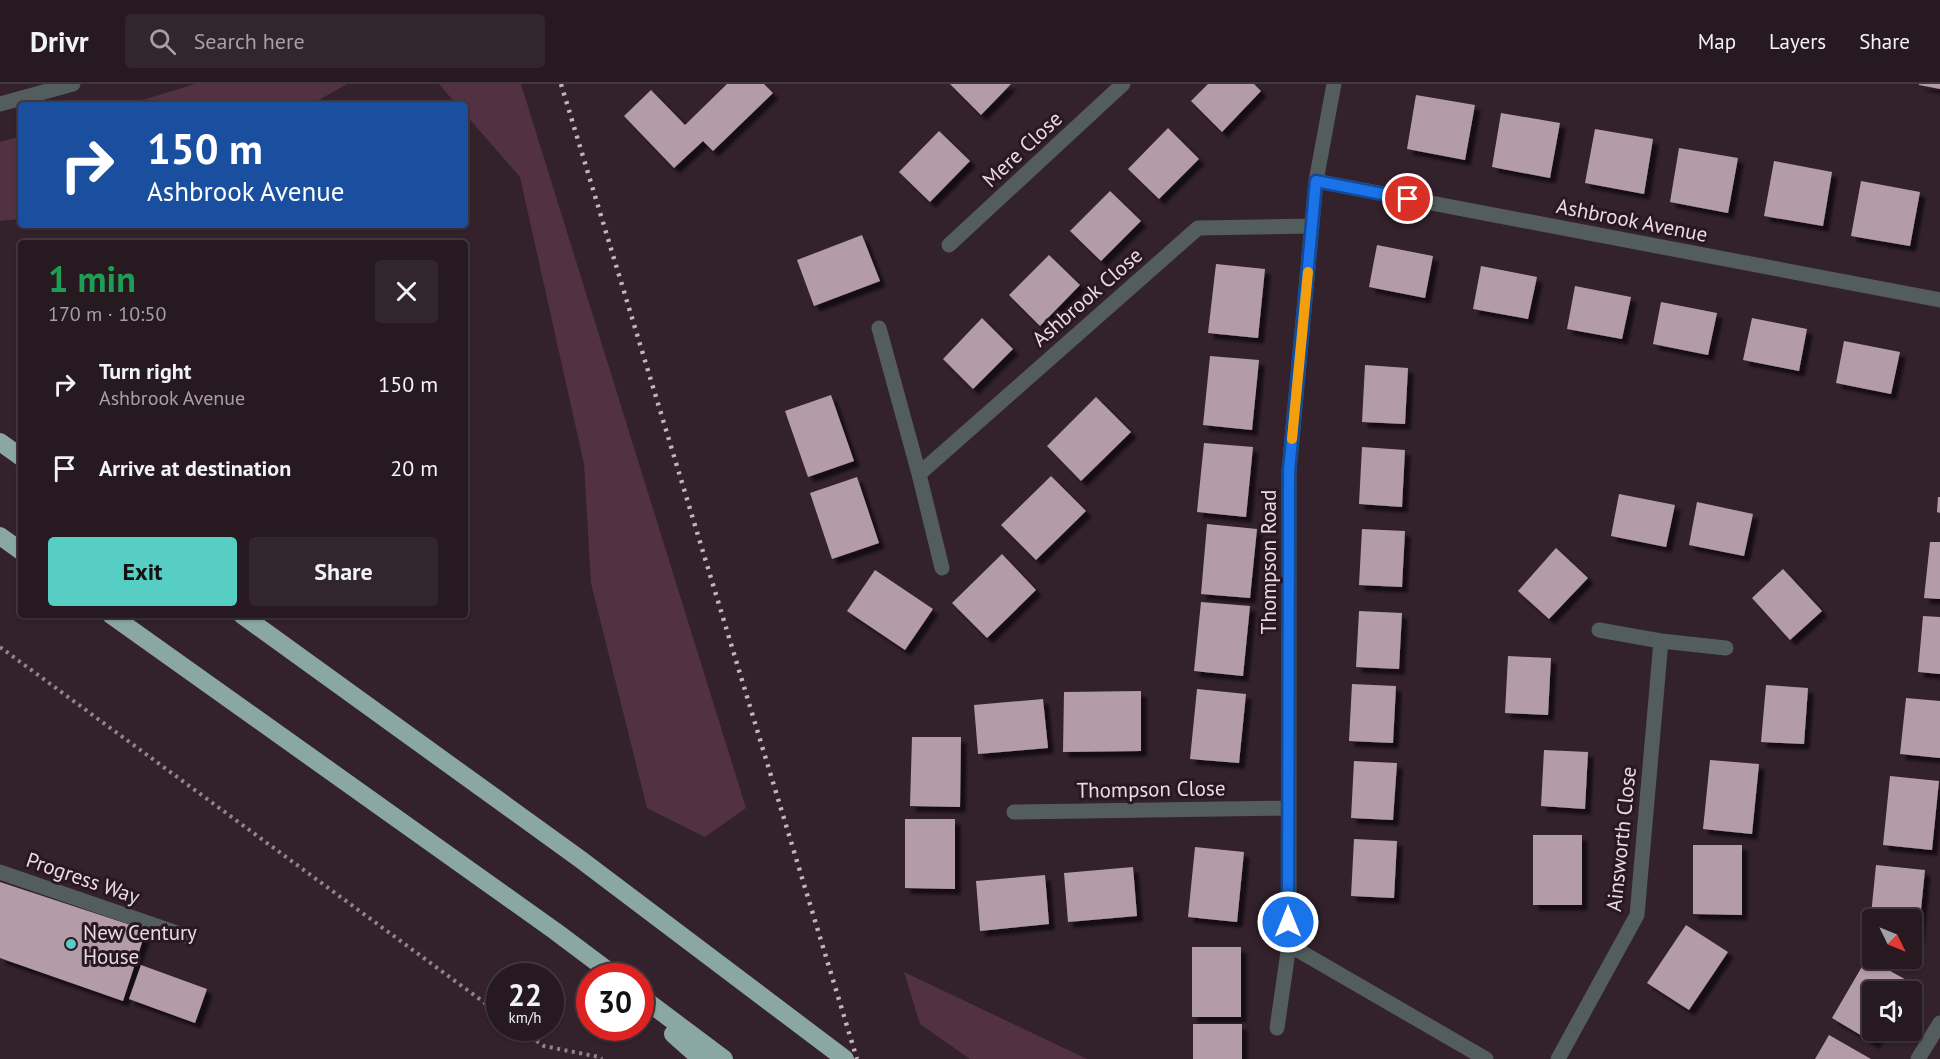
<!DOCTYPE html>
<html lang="en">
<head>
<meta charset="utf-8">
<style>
  body { margin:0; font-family:"PT Sans",sans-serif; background:#32262d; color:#f1f3f6; height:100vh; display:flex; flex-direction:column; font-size:22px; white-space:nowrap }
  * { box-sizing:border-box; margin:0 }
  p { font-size:20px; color:#a4a0a5 }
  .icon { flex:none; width:33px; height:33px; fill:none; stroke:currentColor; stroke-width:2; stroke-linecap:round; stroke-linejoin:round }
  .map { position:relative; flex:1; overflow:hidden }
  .details { position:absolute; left:18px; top:156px; width:450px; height:378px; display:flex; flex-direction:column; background:#261920; border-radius:6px; box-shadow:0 2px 4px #0004,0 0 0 2px #42383e }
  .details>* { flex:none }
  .banner { position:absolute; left:18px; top:18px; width:450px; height:126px; border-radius:6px; box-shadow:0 2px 4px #0004,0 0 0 2px #42383e; background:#1a4fa0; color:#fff; overflow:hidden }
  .needle { width:39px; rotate:133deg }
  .buttons { position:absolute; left:1862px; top:825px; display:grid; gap:12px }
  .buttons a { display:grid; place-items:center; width:60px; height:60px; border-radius:6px; background:#261920; box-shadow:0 2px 4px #0004,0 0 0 2px #42383e; font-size:30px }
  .speed { position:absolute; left:486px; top:879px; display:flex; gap:12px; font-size:30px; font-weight:700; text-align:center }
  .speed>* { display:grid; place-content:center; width:78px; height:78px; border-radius:50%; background:#261920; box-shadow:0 2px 4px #0004,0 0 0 2px #42383e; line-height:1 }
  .speed small { font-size:15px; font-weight:400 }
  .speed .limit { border:9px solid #d22; background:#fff; color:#111 }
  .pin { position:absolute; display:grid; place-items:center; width:51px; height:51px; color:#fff; margin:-26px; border:3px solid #fff; border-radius:50%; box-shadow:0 2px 6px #0007 }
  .me { position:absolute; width:66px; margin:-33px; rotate:0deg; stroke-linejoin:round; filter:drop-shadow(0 0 4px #0008) }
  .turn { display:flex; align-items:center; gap:21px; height:126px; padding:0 30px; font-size:27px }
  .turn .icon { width:78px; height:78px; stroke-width:2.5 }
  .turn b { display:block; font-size:42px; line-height:51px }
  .round { display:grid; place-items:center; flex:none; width:63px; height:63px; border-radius:6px; background:#32262d }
  .headline { display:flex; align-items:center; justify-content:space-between; height:102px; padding:0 30px }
  h1 { font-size:36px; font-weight:800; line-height:45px; color:#1e9e55 }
  .action { display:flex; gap:12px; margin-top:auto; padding:12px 30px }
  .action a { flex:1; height:69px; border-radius:6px; background:#56cec3; color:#111; font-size:24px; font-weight:800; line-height:69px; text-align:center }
  .action a+a { background:#32262d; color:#f1f3f6 }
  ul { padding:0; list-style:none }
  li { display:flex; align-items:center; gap:18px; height:84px; padding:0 30px }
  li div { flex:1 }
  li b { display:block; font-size:22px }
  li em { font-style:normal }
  header { display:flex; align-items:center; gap:36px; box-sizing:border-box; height:84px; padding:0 30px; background:#261920; border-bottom:2px solid #42383e }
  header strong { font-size:28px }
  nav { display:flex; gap:33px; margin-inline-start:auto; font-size:21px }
  .search { width:420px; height:54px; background:#32262d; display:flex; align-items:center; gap:15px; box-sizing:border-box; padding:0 21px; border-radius:6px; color:#a4a0a5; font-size:22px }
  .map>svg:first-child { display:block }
</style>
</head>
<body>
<header>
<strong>Drivr</strong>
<div class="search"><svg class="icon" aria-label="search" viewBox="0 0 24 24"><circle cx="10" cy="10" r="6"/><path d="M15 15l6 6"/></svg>Search here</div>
<nav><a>Map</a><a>Layers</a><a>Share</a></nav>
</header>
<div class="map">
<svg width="1940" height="975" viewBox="0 0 1940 975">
  <defs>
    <filter id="shadow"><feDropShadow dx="5.5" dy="5.5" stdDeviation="1.5" flood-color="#0009"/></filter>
  </defs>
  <rect width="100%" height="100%" fill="#33212b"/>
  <!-- green -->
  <path fill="#523143" d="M195 0H347L310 21H126Z
    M439 0H521L746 724 705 753 647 724 591 499 584 380 520 93 465 30V21H457Z
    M21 52V135L0 137V58Z
    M904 888 1087 975H970L920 940Z"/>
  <!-- building -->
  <path fill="#b39ca8" filter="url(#shadow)" d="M727 0H764L773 9 713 67 703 57 674 84 624 32 651 6 685 41Z
    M950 0H1011L981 31Z
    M1208 0H1254L1261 7 1222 48 1191 17Z
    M1919 0H1940V5L1919 1Z
    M1416 11 1475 21 1465 76 1407 65Z
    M1501 29 1560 39 1550 94 1492 83Z
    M1168 44 1199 75 1159 115 1128 85Z
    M1595 45 1653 55 1644 110 1585 99Z
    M939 47 970 77 930 118 899 88Z
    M1679 64 1738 74 1728 129 1670 118Z
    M1774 77 1832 88 1823 142 1764 132Z
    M1861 97 1920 108 1910 162 1851 152Z
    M1110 107 1141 137 1101 177 1070 147Z
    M862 151 880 197 814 222 797 176Z
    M1377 161 1433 172 1425 214 1369 203Z
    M1049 171 1080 201 1040 242 1009 211Z
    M1216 180 1265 185 1258 254 1208 249Z
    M1481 182 1537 193 1528 235 1473 225Z
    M1575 202 1631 213 1622 255 1567 245Z
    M1661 218 1717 229 1708 271 1653 260Z
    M982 234 1013 265 973 305 943 275Z
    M1752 234 1807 245 1799 287 1743 276Z
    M1844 257 1900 268 1891 310 1836 299Z
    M1210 272 1259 276 1252 346 1203 341Z
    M1365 281 1408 284 1405 340 1362 338Z
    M831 311 854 377 808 393 785 327Z
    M1096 313 1131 348 1081 397 1047 362Z
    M1204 359 1253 363 1246 433 1197 428Z
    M1362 363 1405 366 1402 423 1359 420Z
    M1051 392 1086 427 1036 476 1001 441Z
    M857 393 879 459 832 475 810 409Z
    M1619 410 1675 421 1666 463 1611 452Z
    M1938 413H1940V429L1937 428Z
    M1697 418 1753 430 1744 472 1689 461Z
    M1207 440 1257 445 1250 514 1201 510Z
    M1362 445 1405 447 1402 503 1359 501Z
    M1930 458H1940V515L1924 514Z
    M1556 464 1588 494 1549 535 1518 507Z
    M1002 470 1036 506 987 554 952 519Z
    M1783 485 1822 527 1790 556 1752 514Z
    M875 486 933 525 905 566 847 527Z
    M1201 518 1250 522 1243 592 1194 587Z
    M1359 527 1402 529 1399 585 1356 583Z
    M1923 532 1940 533V590L1918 588Z
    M1508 572 1551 574 1548 631 1505 629Z
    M1352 600 1396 602 1393 659 1349 657Z
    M1766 601 1808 604 1804 660 1761 658Z
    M1197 605 1246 610 1239 679 1190 675Z
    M1141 607V667L1063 668 1064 608Z
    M1906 614 1940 617V674L1900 670Z
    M1043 615 1048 664 978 670 974 621Z
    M912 653H961L960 723 910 722Z
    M1544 666 1588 668 1585 725 1541 722Z
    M1710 676 1759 680 1752 750 1703 745Z
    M1354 677 1397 679 1393 736 1351 734Z
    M1890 692 1939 697 1932 766 1883 761Z
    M905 735H955V805L905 804Z
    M1533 751H1582V821H1533Z
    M1354 755 1397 757 1394 814 1351 812Z
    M1693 761H1742V831L1693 830Z
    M1195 763 1244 768 1237 838 1188 833Z
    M1876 781 1925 786 1918 855H1911V836H1872V851H1869Z
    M1133 783 1137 832 1068 838 1064 789Z
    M1045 791 1049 840 980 847 976 797Z
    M0 798 146 846 123 917 0 874Z
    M1686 841 1728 868 1689 926 1647 899Z
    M1192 863H1241V933H1192Z
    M1867 874 1910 898 1904 908H1872V946H1882L1874 959 1832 934Z
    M141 881 207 905 195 939 129 915Z
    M1193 940H1242V975H1193Z
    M1829 951 1871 975H1815Z"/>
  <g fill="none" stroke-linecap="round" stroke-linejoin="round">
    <!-- path -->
    <path stroke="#93848b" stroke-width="4" stroke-dasharray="3 4.5" stroke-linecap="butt" d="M0 563 500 930
      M518 944 544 962 599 973 602 975"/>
    <!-- minor -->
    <path stroke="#525d5c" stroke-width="15" d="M0 20 73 0
      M1316 97 1940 216
      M949 161 1123 0
      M879 244 919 390 942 484
      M919 390 1198 144 1312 142
      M1599 546 1661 557 1726 564
      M1014 728 1288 724
      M0 788 186 852
      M1289 861 1486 975
      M1277 944 1289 861V387L1316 97 1334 0
      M1558 975 1637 831 1661 557
      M1918 975 1940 939"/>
    <!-- highway -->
    <path stroke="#8aa7a4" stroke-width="18" d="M0 358 21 373
      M0 452 21 467
      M111 531 555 847 615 892
      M242 531 580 775 845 975
      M640 912 724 975
      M673 950 701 975"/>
    <!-- rail -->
    <path stroke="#c2b4bb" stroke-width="4.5" stroke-dasharray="3 6" stroke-linecap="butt" d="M561 0 857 975"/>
  </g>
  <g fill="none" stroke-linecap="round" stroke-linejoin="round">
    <!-- route casing -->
    <g stroke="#114b97" stroke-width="15">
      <path id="route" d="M1288 838 1289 387 1316 97 1408 115"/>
    </g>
    <!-- route -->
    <use href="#route" stroke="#1a73e8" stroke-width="10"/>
    <!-- slow -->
    <path stroke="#f59e0b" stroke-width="10" d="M1292 355 1308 188"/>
  </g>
  <!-- markers -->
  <circle fill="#56cec3" stroke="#291821" stroke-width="2" cx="71" cy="860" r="6"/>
  <g text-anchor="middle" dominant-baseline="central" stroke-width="6" stroke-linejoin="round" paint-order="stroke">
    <!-- street labels -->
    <g font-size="21" fill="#e8dbe1" stroke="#291821">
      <text transform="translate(1022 65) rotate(-43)">Mere Close</text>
      <text transform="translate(1632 136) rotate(11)">Ashbrook Avenue</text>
      <text transform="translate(1087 213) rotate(-41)">Ashbrook Close</text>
      <text transform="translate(1268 478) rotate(-90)">Thompson Road</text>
      <text transform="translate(1151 705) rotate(-1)">Thompson Close</text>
      <text transform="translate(1621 755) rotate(-84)">Ainsworth Close</text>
      <text transform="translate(83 794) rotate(19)">Progress Way</text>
    </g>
    <!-- poi labels -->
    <g font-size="21" fill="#e8dbe1" stroke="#291821" text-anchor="start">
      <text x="83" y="848">New Century<tspan x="83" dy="24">House</tspan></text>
    </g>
  </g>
</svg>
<div class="buttons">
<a><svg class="needle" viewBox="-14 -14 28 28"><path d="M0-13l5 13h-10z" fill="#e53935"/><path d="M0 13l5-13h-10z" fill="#a4a0a5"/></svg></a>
<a><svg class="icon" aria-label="sound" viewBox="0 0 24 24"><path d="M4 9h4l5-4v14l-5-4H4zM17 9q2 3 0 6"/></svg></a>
</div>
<div class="speed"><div>22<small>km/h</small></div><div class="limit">30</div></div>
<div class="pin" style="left:1408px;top:115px;background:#d93025"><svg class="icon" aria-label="arrive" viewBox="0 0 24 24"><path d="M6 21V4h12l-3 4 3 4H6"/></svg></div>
<svg class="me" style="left:1288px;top:838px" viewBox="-20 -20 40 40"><circle r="17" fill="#1a73e8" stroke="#fff" stroke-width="3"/><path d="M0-11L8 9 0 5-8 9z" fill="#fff"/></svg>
<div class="banner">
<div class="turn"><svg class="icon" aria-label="right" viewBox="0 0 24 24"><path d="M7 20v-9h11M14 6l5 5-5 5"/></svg><div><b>150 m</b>Ashbrook Avenue</div></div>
</div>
<section class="details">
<div class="headline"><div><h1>1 min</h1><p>170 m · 10:50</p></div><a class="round"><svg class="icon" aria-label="close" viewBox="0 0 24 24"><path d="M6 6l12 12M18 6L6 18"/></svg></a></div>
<ul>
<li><svg class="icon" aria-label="right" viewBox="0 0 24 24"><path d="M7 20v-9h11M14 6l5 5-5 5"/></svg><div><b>Turn right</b><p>Ashbrook Avenue</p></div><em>150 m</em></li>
<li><svg class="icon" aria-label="arrive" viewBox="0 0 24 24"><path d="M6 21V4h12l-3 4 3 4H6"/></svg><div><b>Arrive at destination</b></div><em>20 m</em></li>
</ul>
<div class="action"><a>Exit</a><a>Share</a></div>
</section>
</div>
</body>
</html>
